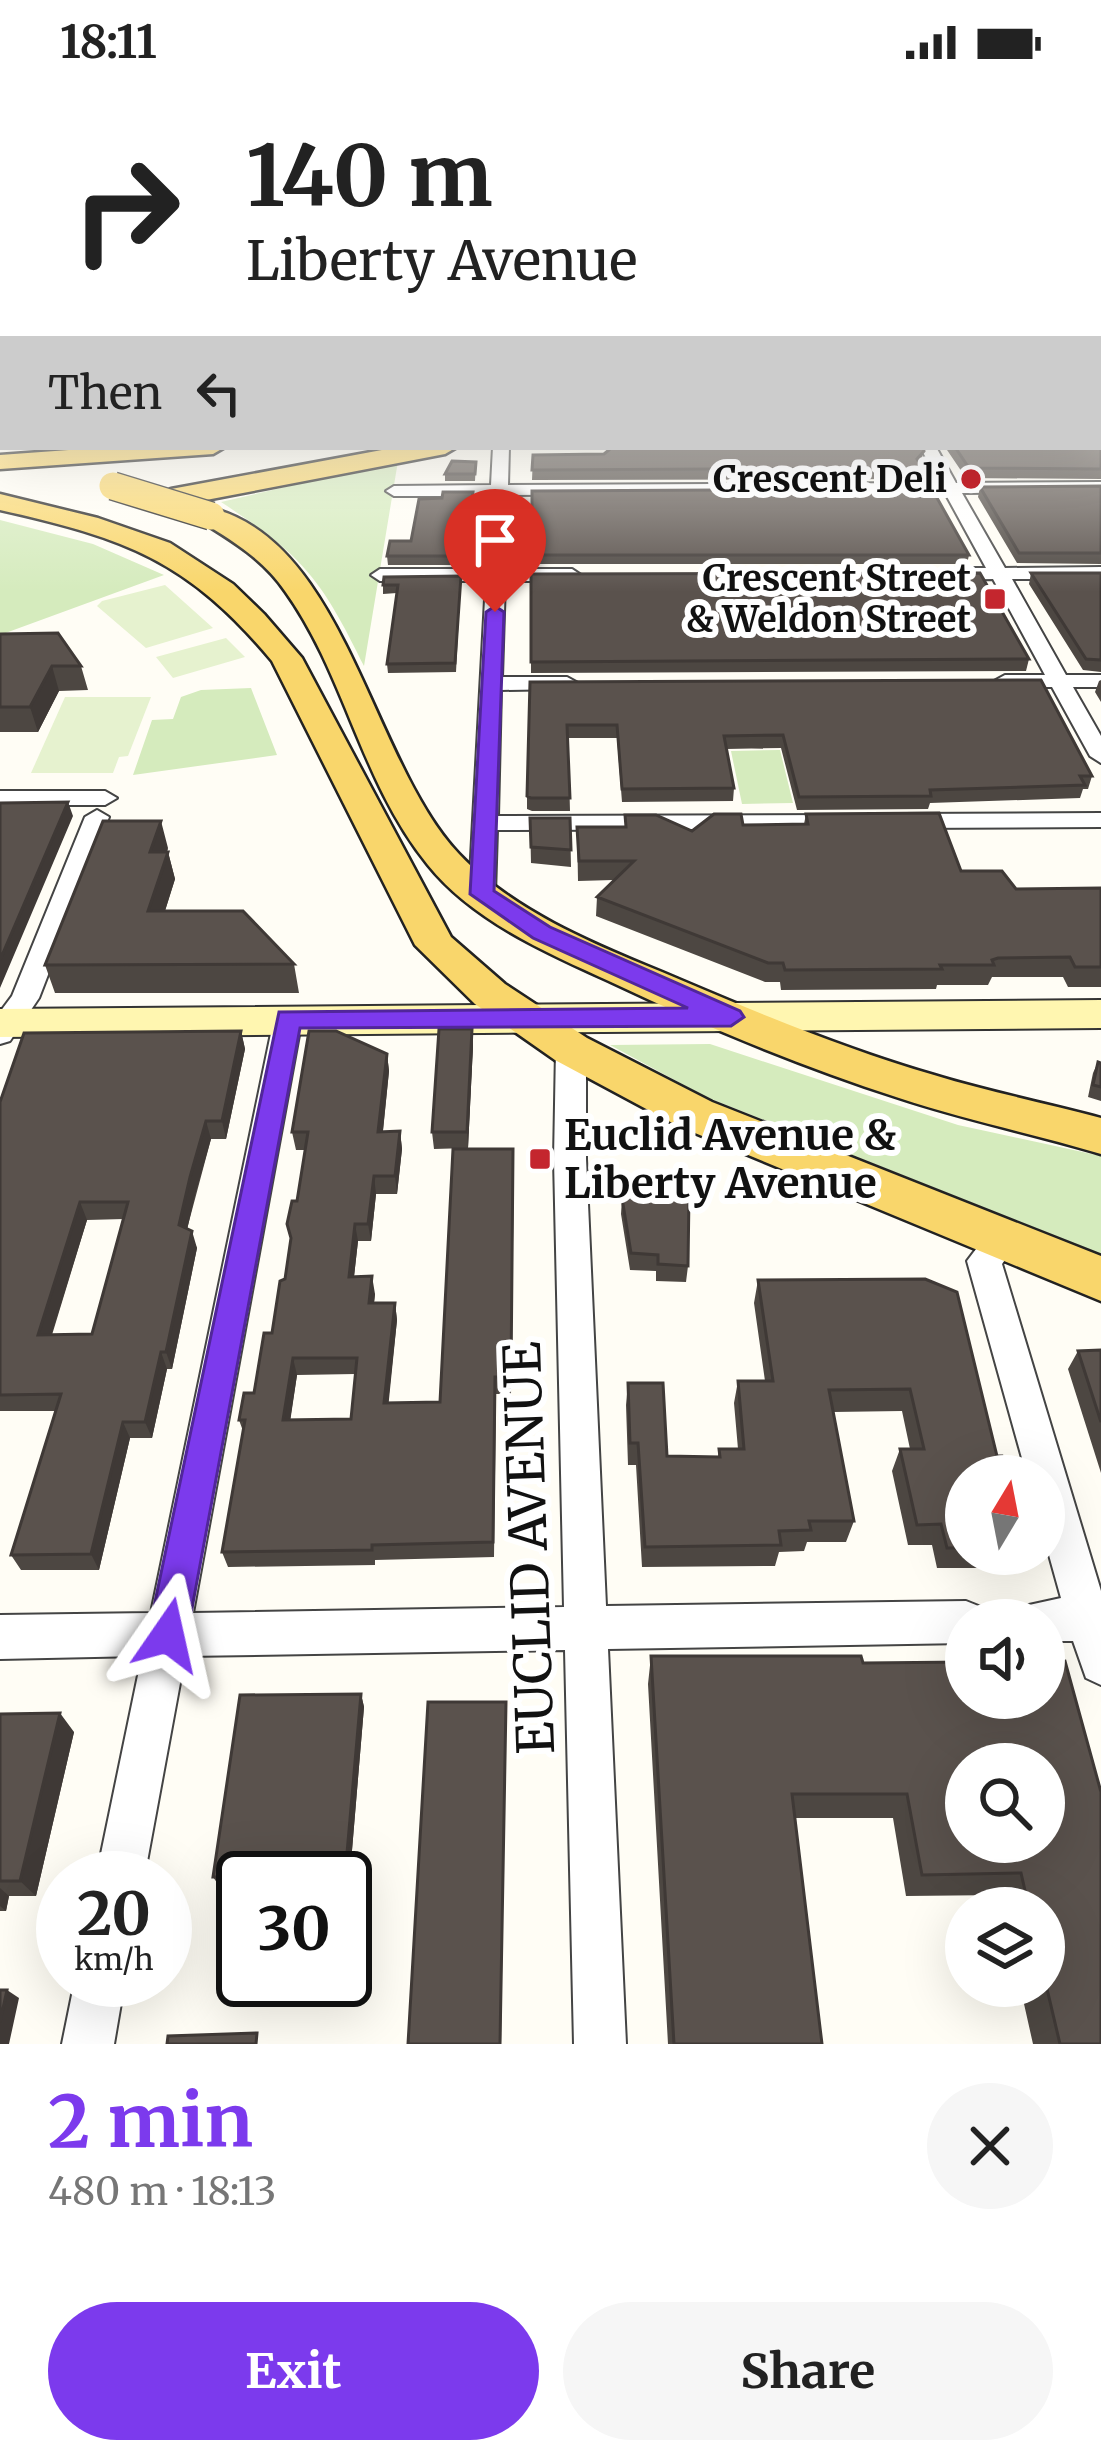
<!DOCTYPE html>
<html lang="en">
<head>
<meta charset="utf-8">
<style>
  body { margin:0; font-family:Merriweather,serif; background:#f6f6f6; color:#222; height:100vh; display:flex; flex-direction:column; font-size:45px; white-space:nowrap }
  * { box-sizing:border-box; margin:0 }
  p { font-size:39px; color:#767676 }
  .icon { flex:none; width:66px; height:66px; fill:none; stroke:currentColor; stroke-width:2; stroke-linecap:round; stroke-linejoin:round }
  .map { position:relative; height:1960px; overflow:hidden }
  .side { display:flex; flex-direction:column; background:#fff; flex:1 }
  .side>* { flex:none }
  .banner { position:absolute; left:0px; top:0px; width:1101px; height:366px; box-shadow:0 12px 48px #0002; background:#fff; color:#222; overflow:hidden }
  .needle { width:78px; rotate:10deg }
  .buttons { position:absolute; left:945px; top:1371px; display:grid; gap:24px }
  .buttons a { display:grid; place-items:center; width:120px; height:120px; border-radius:50%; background:#fff; box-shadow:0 12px 48px #0002; font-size:60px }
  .speed { position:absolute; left:36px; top:1767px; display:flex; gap:24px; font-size:60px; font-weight:700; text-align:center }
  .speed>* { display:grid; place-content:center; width:156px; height:156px; border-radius:50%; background:#fff; box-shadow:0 12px 48px #0002; line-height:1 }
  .speed small { font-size:30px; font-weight:400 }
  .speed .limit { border:6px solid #111; border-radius:18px; background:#fff; color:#111 }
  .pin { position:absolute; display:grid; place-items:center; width:102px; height:102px; color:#fff; margin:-123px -51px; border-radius:50% 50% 50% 0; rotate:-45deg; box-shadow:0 0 12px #0007 }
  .pin .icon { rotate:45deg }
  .me { position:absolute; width:132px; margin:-66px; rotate:11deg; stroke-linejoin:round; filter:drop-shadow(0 0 9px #0008) }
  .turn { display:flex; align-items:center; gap:42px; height:252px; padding:0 48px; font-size:54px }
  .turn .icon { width:156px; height:156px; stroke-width:2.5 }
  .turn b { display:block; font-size:84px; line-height:102px }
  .then { display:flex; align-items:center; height:114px; padding:0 48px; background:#0003; gap:24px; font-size:45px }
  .round { display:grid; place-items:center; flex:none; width:126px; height:126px; border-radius:63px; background:#f6f6f6 }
  .head { display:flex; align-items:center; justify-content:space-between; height:204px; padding:0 48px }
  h1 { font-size:72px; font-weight:700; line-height:90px; color:#7c3aed }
  .cta { display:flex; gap:24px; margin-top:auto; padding:24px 48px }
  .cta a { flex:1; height:138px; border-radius:72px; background:#7c3aed; color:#fff; font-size:48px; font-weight:700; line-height:138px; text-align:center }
  .cta a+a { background:#f6f6f6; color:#222 }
  .status { display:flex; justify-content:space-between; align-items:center; height:84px; padding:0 60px; background:#fff; direction:ltr }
  .status svg { height:33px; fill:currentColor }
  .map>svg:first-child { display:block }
</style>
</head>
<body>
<div class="status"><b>18:11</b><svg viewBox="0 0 49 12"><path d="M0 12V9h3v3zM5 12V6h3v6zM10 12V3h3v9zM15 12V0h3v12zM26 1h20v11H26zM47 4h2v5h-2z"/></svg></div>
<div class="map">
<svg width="1101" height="1960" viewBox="0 0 1101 1960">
  <rect width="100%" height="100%" fill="#fffdf5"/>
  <!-- green -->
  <path fill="#d5ebbd" d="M398 377 364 582C321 494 302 471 221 418Z
    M0 436 93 460 164 491 0 551Z
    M251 604 277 671 133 691 152 636 173 635 181 613 201 606Z
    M780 666 793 719 742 720 731 667Z
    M710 960 958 1041 1101 1072V1170L706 1013 610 961Z"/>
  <!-- pitch -->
  <path fill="#e6f2cf" d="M165 501 213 544 146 564 97 522 102 517Z
    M226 554 245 573 173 594 156 573Z
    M65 613H151L128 672 119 673 113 689H31Z"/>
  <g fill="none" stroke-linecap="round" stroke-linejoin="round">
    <!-- street casing -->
    <g stroke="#444" stroke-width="4">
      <path id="street" d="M493 363H509L508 401 940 399 920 363H936L956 399 1101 398V408L962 409 1005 484 1101 483V495H1012L1066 591H1101V603H1073L1101 652V679L1090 672 1052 603H1005L994 597 1005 591H1045L993 495 944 496 935 490 944 484H986L945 409 507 411 505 485H572L581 491 572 497H505L502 593H567L578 599 567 605 501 606 498 732 842 731 854 738 842 745 497 746 495 810 482 818 473 816 469 810 486 497H380L371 491 380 485H486L490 412H394L386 407 394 402 491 401Z
        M0 707H105L117 714 105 721H0Z
        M97 726 109 733 39 914 10 957 0 960V928L12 912 85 733Z
        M1101 729V743L902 744 890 737 902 730Z
        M288 925 302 935 193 1529 564 1523 554 1075 556 965 571 955 586 965V1075L606 1522 966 1517 981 1523 987 1536H966V1559L608 1565 626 1960H574L565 1566 185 1572 144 1794H96L142 1572 0 1575V1531L151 1529 274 935Z
        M1004 1140 1016 1144 1021 1154 1002 1180 1101 1507V1601L1086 1594 1073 1557H1044V1536H1023L1029 1521 1061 1514 1044 1453V1392H1027L967 1177 992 1144Z
        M75 1896H125L114 1960H62Z"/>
    </g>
    <!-- secondary casing -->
    <g stroke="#333" stroke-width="4">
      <path id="secondary" d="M1101 916V944L0 953V925Z"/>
    </g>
    <!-- primary casing -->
    <g stroke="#222" stroke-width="5">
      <path id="primary" d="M1101 297V311L1098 312V298Z
        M110 363H225L213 370 0 385V371Z
        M398 363H457L445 370 206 416 171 421 158 413 171 405Z
        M0 410 98 434 170 459 233 500 264 530 302 574 451 853 505 900 587 954 712 1018 1101 1172V1217L678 1042 555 976 475 920 415 861 272 577C188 476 125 454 0 426Z
        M211 424C346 458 372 679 459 770 512 826 591 859 662 888 751 926 841 964 934 991 989 1008 1046 1019 1101 1034V1070C1034 1050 965 1036 899 1014 800 982 704 942 611 898 547 869 473 837 428 781 360 697 346 592 285 507 264 476 233 457 202 438L198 432 202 426Z"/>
    </g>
    <!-- street -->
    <use href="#street" fill="#fff" fill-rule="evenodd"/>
    <!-- secondary -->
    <use href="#secondary" fill="#fff6b0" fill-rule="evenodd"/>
    <!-- primary -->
    <use href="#primary" fill="#f9d66b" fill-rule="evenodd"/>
    <!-- primary-bridge casing -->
    <g stroke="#222" stroke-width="30" stroke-linecap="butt">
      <path id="primary-bridge" d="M113 402 211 432"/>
    </g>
    <!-- primary-bridge -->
    <use href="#primary-bridge" stroke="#f9d66b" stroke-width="27"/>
  </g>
  <!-- wall -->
  <path fill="#4d4742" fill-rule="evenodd" d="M1101 306V395L966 394 945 363H1098Z
    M607 363H923L922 377 920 380 922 384 920 395 532 396 533 371 604 370 607 367Z
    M476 378 475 397H445V390Z
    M1101 402V480L1017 479 978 413 980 403Z
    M532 407 969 471 967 480H532Z
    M473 408 463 481H388L387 472 411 457 442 414Z
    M1031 489H1101V588L1083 586 1029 500Z
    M531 490 1029 575 1026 587 531 589Z
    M461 492 456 588 388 589 387 580 397 509 383 510V501Z
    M0 550 81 582 88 606 59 607 38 648H0Z
    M1101 596V618L1095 608 1099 597Z
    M530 598 1092 692 1088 705H1083L1080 714 930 719 928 725 797 726 781 664 726 665 734 704 733 717 622 718 617 654H568L570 727H532L527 725V712Z
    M806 730 961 787 1016 805 1101 804V903H1068L1063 893H992L988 901H937L936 905 781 906 780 898H765L596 832 597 813 613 796 578 797 577 743H625V731L692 747 743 741 804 740Z
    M530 734H570L571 783 531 779Z
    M168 764 167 768H168L175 795 165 827 294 880 299 909H55L45 881Z
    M472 945 473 962 468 1064 434 1065 432 1048Z
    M241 947 245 965 226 1055H211L187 1145 197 1164 172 1285H167L152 1354H130L99 1486H21L11 1471 56 1327H0V1018ZM124 1135 92 1250 52 1251 87 1136Z
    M387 970 389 987 383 1047H400L402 1065 397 1110H376L371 1157H358L354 1193 375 1210 374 1219H395L397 1236 388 1319 440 1318 514 1083 511 1310H496L494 1473 375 1476V1481L228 1483 222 1468 243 1347 239 1336 254 1309 272 1249 285 1195 305 1066H296L292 1048ZM355 1290 351 1335 290 1336 297 1291Z
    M1098 978 1101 979V1017L1088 1013 1093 989Z
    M622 1114 688 1182 686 1198 656 1197V1187L630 1186 621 1130Z
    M925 1195 966 1392V1470H1023L1016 1484H937L932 1461H908L892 1387 900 1365H910L902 1327 833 1328 854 1437 846 1458H807L804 1467 779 1468 775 1482 642 1483 636 1381H628L626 1321 628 1299 667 1372 718 1373 719 1365H738L734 1319 738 1297H765L754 1219 758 1196Z
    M1101 1266V1389L1068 1285 1078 1267Z
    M651 1572 863 1579 966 1578 1101 1960H1033L1020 1902H1044V1824H1004L1001 1811 906 1812 893 1734H795L822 1960H668L648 1600Z
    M361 1610 364 1623 349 1802H345V1794H243V1803H220L213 1793Z
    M0 1630 74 1648 36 1812H9L6 1827H0Z"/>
  <!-- shaded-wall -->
  <path fill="#3f3936" d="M0 337H3V359H0Z
    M473 408 474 416 463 481V472Z
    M52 582 59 607 38 648 30 623Z
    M68 718 73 732 0 904V876Z
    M161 737 168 764 157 796 150 768Z
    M168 768 175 795 156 855 148 827Z
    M472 945 473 962 468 1064 467 1048Z
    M241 947 245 965 226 1055 222 1037Z
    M387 970 389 987 381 1065 378 1048Z
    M206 1037 211 1055 195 1111 184 1159 179 1141 190 1093Z
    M400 1047 402 1065 397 1110 395 1092Z
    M374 1092 376 1110 371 1157 368 1140Z
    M80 1118 87 1136 46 1268 38 1251Z
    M355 1140 358 1157 352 1210 349 1193Z
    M192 1147 197 1164 172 1285 166 1268Z
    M372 1192 375 1210 372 1236 369 1219Z
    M395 1219 397 1236 387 1335 384 1319Z
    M161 1268 167 1285 152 1354 145 1338Z
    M293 1274 297 1291 288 1352 283 1336Z
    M123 1338 130 1354 99 1486 91 1470Z
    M361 1610 364 1623 349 1802 345 1792Z
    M506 1618 501 1960H500Z
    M60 1629 74 1648 36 1812 20 1797Z
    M0 1804 9 1812 6 1827 0 1822Z
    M7 1906 19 1914 9 1960H0V1938Z"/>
  <!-- building -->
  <path fill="#5a524d" stroke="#3f3936" stroke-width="3" fill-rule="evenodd" d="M0 233H3V337H0V287L2 285 0 275Z
    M1098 233H1101V285L1098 286Z
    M1098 306H1101V385L969 384 955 363H1098Z
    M608 363H923L924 367 917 375 922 384 532 386 533 371 604 370 609 366Z
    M452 377 476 378 475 390H445Z
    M1101 402V469H1019L980 403Z
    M932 405 969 471H532V407Z
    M443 408H473L463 472H387L390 457H411L419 415 442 414Z
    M980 489 1029 575 531 578V490Z
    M1031 489H1101V576L1086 575Z
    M461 492 455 579 387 580 398 501H383L384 493Z
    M58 549 81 582H52L30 623H0V550Z
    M1041 596 1092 692H1080L1085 701 930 706 931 712 799 713 783 651 724 652 734 704 622 705 617 641H567L570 714H531L527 712 530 598Z
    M68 718 0 876V719Z
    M939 729 961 787H1002L1016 805 1101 804V883H1075L1070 873 998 874 992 876 994 881H940L942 885 785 886 783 879H768L597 813 634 777H579L577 743H626L625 731H656L692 747 714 730H741L743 741 808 740 806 730Z
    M530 734H570L571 766 531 763Z
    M103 737H161L150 768H168L148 827H243L294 880 45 881Z
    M439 945H472L467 1048H432Z
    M241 947 222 1037H206L190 1093 179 1141 192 1147 166 1268H161L145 1338H123L91 1470 11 1471 61 1310 0 1311V1018L24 949ZM80 1118H128L92 1250 38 1251Z
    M309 947H336L387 970 378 1048 400 1047 395 1092H374L368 1140H355L349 1193 372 1192 369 1219H395L384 1319 440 1318 453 1065H513L511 1293H495L493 1458 372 1461V1466L222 1468 245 1336H239L244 1309H254L264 1249H272L280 1197 285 1195 291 1154 287 1140 292 1117H297L308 1048H292ZM293 1274H357L351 1335 283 1336Z
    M1098 978 1101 979V1003L1093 1001Z
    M689 1111 688 1182 658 1180V1171L631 1169 622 1114Z
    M925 1195 957 1208 997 1372H1002L1008 1392H966V1464H947L941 1440 917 1441 900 1365H924L910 1305 829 1306 854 1437H809L811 1446 779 1447 781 1461 645 1463 638 1359H630L628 1299H663L667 1372 720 1373 719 1365H744L738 1297H773L758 1196Z
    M1101 1266V1338L1078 1267Z
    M651 1572H861L863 1579 966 1578V1614H1044V1578L1065 1577 1101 1708V1960H1060L1044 1892V1824H1029L1021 1789 922 1791 907 1710H792L822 1960H674ZM966 1680H1044V1758H966Z
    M361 1610 345 1792 213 1793 240 1611Z
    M428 1618H506L500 1960H408Z
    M60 1629 20 1797H0V1630Z
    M0 1906H7L0 1938Z
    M257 1949 256 1960H167L168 1952Z"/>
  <!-- sky -->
  <linearGradient id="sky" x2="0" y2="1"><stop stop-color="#95c6ee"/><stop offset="0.46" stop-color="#fffefa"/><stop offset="1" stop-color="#fffefa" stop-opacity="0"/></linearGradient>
  <rect width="1101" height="508" fill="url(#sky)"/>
  <!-- route -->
  <path fill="#7c3aed" stroke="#51269a" stroke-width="3" d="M495 522 504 528 494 807 550 843 740 927 744 933 731 942 300 944 187 1551 182 1565 168 1571 154 1565 148 1551 279 928 688 924 533 854 470 810 486 528Z"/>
  <!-- markers -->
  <g fill="#c4262e" stroke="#fff" stroke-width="4.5">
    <circle cx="971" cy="395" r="12"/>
    <rect x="983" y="503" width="24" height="24" rx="6"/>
    <rect x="528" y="1063" width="24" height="24" rx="6"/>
  </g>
  <g text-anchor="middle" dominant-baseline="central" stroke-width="12" stroke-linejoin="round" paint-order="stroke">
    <!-- far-poi labels -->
    <g font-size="36" font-weight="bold" fill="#111" stroke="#fff" text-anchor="end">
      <text x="947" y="395">Crescent Deli</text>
      <text x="971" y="494">Crescent Street<tspan x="971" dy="41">&amp; Weldon Street</tspan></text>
    </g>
    <!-- poi labels -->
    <g font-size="42" font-weight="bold" fill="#111" stroke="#fff" text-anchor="start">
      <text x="564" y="1051">Euclid Avenue &amp;<tspan x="564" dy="48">Liberty Avenue</tspan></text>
    </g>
    <!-- near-street labels -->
    <g font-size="51" fill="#111" stroke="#fff">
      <text transform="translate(529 1464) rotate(-92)">EUCLID AVENUE</text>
    </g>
  </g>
</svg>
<div class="buttons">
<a><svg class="needle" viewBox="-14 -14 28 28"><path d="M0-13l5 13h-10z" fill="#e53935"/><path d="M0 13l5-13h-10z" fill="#767676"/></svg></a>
<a><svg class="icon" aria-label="sound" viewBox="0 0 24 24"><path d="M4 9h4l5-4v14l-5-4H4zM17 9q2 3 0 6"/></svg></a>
<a><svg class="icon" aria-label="search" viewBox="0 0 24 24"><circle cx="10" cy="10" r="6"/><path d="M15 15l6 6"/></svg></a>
<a><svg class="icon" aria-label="layers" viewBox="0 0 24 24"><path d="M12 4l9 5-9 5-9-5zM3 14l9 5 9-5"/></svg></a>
</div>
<div class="speed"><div>20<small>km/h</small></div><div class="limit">30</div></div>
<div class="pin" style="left:495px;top:528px;background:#d93025"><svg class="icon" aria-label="arrive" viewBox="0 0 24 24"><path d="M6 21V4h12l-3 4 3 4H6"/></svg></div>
<svg class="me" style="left:168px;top:1551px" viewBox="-20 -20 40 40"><path d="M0-17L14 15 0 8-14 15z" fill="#7c3aed" stroke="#fff" stroke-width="4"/></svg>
<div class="banner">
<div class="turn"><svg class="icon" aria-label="right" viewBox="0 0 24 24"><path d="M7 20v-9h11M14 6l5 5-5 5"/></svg><div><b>140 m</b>Liberty Avenue</div></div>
<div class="then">Then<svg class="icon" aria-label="left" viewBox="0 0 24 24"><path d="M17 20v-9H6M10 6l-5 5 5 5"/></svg></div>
</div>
</div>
<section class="side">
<div class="head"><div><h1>2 min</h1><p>480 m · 18:13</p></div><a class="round"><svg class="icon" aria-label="close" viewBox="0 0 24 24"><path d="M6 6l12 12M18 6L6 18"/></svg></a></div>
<div class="cta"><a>Exit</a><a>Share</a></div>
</section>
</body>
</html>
